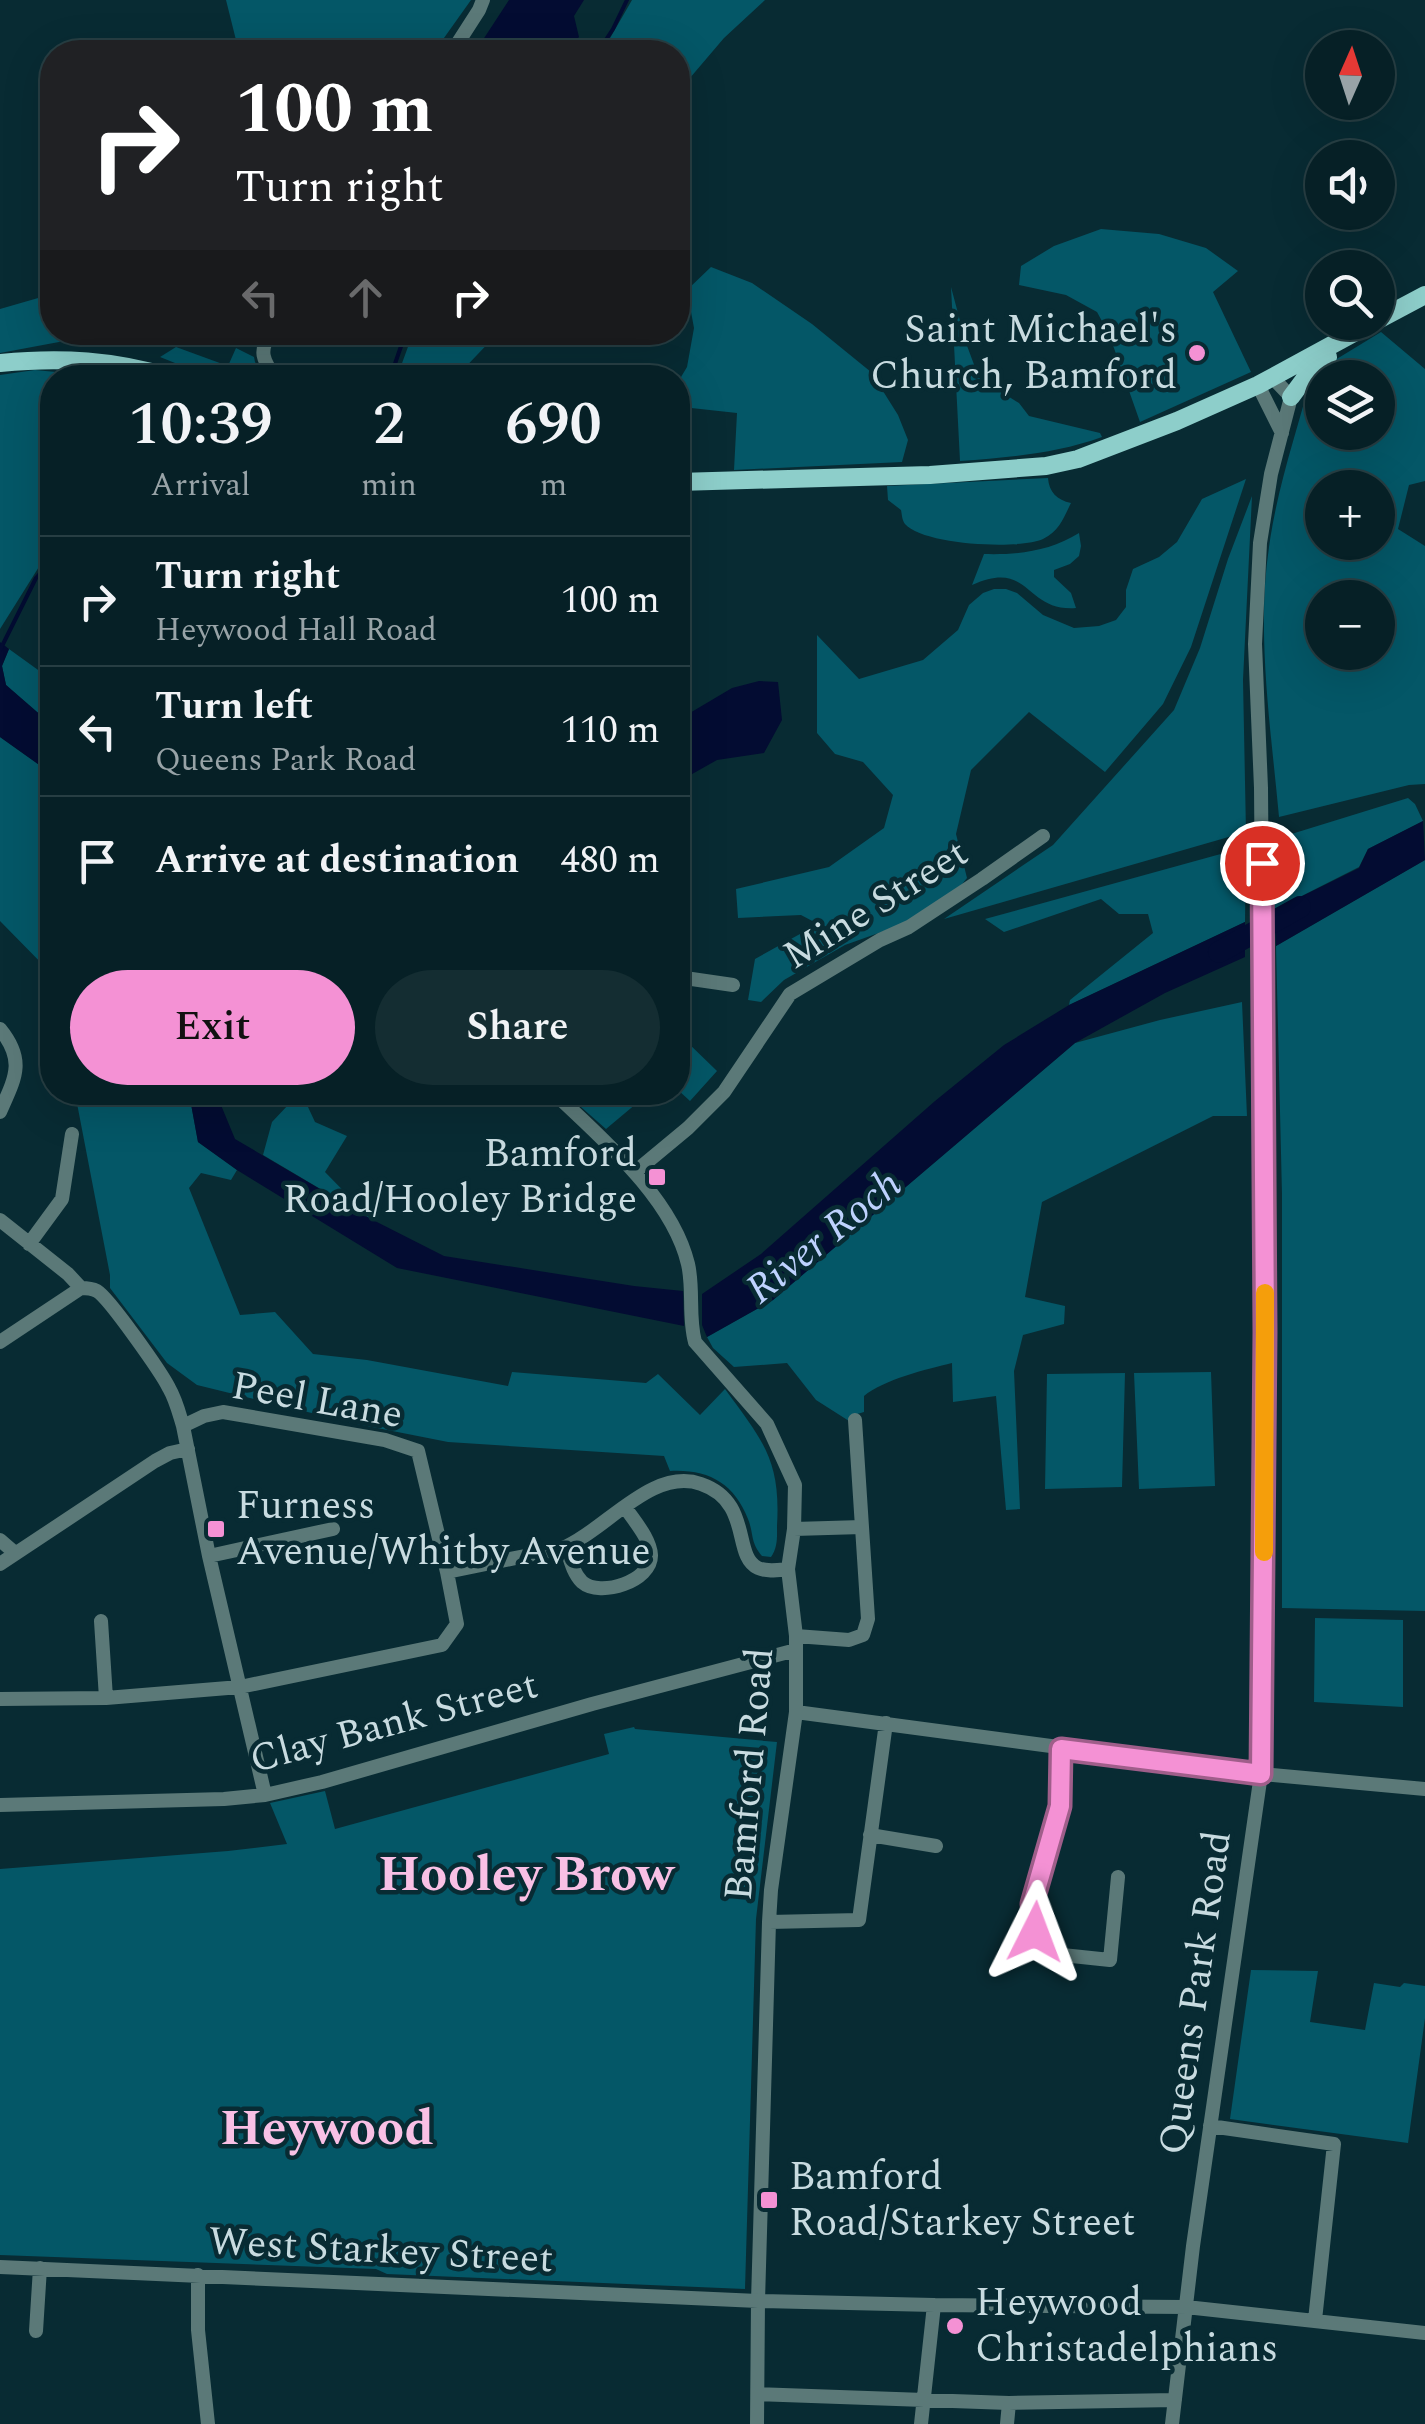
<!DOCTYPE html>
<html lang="en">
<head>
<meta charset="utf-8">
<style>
  body { margin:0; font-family:Spectral,serif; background:#142d32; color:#f1f3f6; height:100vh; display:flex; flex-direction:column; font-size:38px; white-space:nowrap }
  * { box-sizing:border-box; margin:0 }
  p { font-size:32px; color:#98a3a7 }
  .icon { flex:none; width:55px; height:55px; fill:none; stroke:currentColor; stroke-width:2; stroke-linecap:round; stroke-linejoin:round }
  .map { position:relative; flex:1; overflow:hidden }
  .side { position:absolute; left:40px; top:365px; width:650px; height:740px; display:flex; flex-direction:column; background:#062026; border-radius:40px; box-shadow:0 10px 40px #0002,0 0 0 2px #273e43 }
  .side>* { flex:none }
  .guide { position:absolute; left:40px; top:40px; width:650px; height:305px; border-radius:40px; box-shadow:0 10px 40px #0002,0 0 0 2px #273e43; background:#202124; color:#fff; overflow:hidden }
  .needle { width:65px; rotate:3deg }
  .fabs { position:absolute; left:1305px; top:30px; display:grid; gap:20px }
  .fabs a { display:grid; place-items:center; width:90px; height:90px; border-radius:50%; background:#062026; box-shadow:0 10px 40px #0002,0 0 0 2px #273e43; font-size:50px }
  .pin { position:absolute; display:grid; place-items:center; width:85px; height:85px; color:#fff; margin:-42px; border:5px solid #fff; border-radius:50%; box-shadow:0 2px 10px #0007 }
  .me { position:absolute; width:110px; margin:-55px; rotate:3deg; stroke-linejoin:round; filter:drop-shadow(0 0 8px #0008) }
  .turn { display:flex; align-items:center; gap:35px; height:210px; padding:0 30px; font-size:45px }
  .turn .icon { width:130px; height:130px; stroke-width:2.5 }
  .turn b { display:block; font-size:70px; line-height:85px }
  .lanes { display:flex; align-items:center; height:95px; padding:0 30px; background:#0003; justify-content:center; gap:50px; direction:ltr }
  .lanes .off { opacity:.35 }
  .eta { display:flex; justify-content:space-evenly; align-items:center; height:170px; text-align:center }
  .eta b { font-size:60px; font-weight:600; line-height:70px }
  .primary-button { display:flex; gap:20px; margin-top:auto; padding:20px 30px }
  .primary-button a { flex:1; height:115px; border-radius:60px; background:#f491d4; color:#111; font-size:40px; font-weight:600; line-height:115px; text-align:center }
  .primary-button a+a { background:#142d32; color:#f1f3f6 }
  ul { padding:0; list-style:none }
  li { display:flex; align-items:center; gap:30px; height:130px; padding:0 30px; border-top:2px solid #273e43 }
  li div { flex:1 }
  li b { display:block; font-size:38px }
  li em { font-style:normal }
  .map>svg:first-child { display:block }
</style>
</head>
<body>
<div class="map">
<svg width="1425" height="2424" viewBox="0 0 1425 2424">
  <rect width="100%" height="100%" fill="#082b33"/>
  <!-- green -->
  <path fill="#045767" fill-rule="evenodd" d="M226 0H471L434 52H239Z
    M632 0H765L724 38 678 92V52H602Z
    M1101 229 1159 234 1206 248 1238 271 1213 292 1251 372 1140 422 1109 334 1097 312 1066 295 1019 285 1021 266 1054 246Z
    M711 267 752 283 812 324 871 372 898 415 908 440 902 462 734 470 737 413 682 407 678 440V382L687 367 694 328 687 290Z
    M951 287 966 343 979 378 1019 403 1029 416 1100 433 1102 437C1055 454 1009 457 960 461Z
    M52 294V332L72 333 59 342 0 353V309Z
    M1381 332 1425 369V481L1409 485 1398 529 1425 546V784L1409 785 1279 817C1271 729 1256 634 1269 547 1277 488 1297 431 1312 374ZM1322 378H1378V432H1322ZM1322 488H1378V542H1322ZM1322 598H1378V652H1322Z
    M413 333V332L498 333 456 377H397Z
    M176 347 228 366 236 348 254 357 255 362 265 377H210L160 357Z
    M35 370 109 377 52 378V550L42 562 0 629V375Z
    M1048 478C1049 492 1057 500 1071 503 1063 519 1060 530 1043 539 1019 550 923 545 905 524 902 520 902 515 901 510L888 500 887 486Z
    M1246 479 1191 647 1163 704 1105 772 1029 712 971 770 956 834 967 878 959 888 901 925 845 945 784 980 761 1002 748 1000 755 959 818 924 801 915 738 918 736 889 829 867 884 828 893 795 863 762 835 754 817 733V635L859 679 923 660 958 630 969 605 983 593 994 589H1006L1017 593 1043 615 1074 628 1099 626 1116 620 1126 607V590L1133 569 1159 557 1177 542 1202 499Z
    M1252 496 1243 680 1246 832 944 919 1053 845 1174 710 1200 648 1228 559Z
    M1079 533 1081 546 1079 556 1070 564 1054 570V577L1071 593 1076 608C1024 612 1031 558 972 585L984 554C1019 555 1050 551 1079 533Z
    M9 649 52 680V725L6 685 2 666Z
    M0 737 52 774V974L0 921Z
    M1408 798 1415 804 1423 821 1368 849 1359 867 1274 910 1272 840Z
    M1246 847 1245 922 1069 1005 1070 1000 1153 933 1148 914H1119L1101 899 1004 932 985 919Z
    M1425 860V1611L1282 1608V1194L1276 946Z
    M1242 1002 1247 1116H1213L1042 1202 1025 1297 1065 1306 1064 1324 1023 1335 1014 1371 1020 1509 1006 1510 996 1396 953 1402 952 1363C927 1369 883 1380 864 1396V1412L854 1415 849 1421 816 1400 787 1363 734 1367 713 1348 707 1337 773 1300 1075 1043 1160 1020Z
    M684 1039 717 1071 690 1101 678 1090V1043Z
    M75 1093H189L198 1142 237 1170 231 1180 201 1173 189 1188 240 1315 275 1312 313 1354 367 1360 508 1386 512 1372 646 1383 658 1374 700 1415 725 1389C762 1440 781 1459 777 1526 777 1537 778 1547 771 1557L762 1556C750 1542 754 1534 748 1519 734 1483 708 1469 670 1471L664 1456 448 1442 357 1424 197 1385 167 1363 110 1288V1275Z
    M565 1093H649L606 1129Z
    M289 1104 308 1107 315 1122 347 1136 325 1172 371 1219 263 1155 272 1122Z
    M1211 1372 1215 1486 1139 1489 1134 1373Z
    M1125 1373 1122 1487 1045 1489 1047 1374Z
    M1315 1618 1403 1620V1707L1314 1702Z
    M634 1727 635 1729 777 1742 756 1919 745 2289 387 2274 376 2269 0 2255V1869L228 1851 287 1844 270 1803 325 1791 335 1829 609 1754 604 1734Z
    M1251 1970 1318 1971 1310 2022 1365 2030 1374 1983 1400 1987 1404 1983 1425 1986V2018L1408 2143 1230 2119Z"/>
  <!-- water -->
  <path fill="#030c32" d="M509 0H584L574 16 579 37 565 52H475Z
    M0 642 9 649 2 666 6 685 52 725V774L0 737Z
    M759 681 778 682 782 720 764 753 717 760 678 782V720L732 688Z
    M1423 821 1425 860 1276 946 1274 910 1359 868 1368 849Z
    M1245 922V957L1165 993 1075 1043 773 1300 707 1337 702 1325V1294L761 1254 935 1101 1004 1045 1069 1005Z
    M189 1093H216L235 1139 371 1219 444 1256 634 1286 683 1291 684 1326 397 1268 237 1170 198 1142Z"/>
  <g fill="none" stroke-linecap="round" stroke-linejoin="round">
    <!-- stream -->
    <path stroke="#030c32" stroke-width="4" d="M598 52 613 29 627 0
      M390 378 406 332
      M0 650 36 578 52 560"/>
    <!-- river -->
    <path stroke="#030c32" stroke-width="22" d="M1219 952 1300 907"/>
    <!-- minor -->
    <path stroke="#5b7978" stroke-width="14" d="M452 52 479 10 483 0
      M271 332C258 351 263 360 275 378
      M1258 385 1282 433
      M678 977 733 985
      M0 1029C26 1061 15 1078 0 1112
      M553 1092C601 1138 672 1197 688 1264 694 1290 688 1317 695 1342L767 1424 795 1485 794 1529 788 1569 796 1636V1712L771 1890 769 1922 758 2301 757 2424
      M635 1172 688 1128 724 1092 790 994 880 940 909 927 982 879 1043 836
      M0 1220 68 1274 81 1288
      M29 1244 62 1199 72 1134
      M0 1342 81 1288C87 1288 91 1288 97 1291 109 1298 161 1372 169 1388 176 1400 179 1413 183 1426L204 1416 223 1412 385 1440 418 1451 447 1572 457 1624 442 1645 240 1687 106 1698 0 1699
      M183 1426 209 1556 265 1795
      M794 1529 862 1527
      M0 1540 15 1553
      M566 1547C570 1559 573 1573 582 1582 600 1598 652 1581 651 1555 650 1538 634 1521 625 1507
      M209 1556 333 1529
      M0 1564 155 1461 170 1453 188 1449
      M447 1572C475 1566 502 1561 530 1555 541 1552 556 1551 567 1546 607 1528 653 1467 701 1484 753 1502 732 1556 758 1568 767 1572 778 1570 788 1569
      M101 1621 106 1698
      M796 1636 849 1640 863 1635 868 1619 855 1420
      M796 1712 1261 1774 1425 1789
      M1061 1749 1060 1806 1033 1904 1035 1932 1053 1954 1110 1960 1118 1877
      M0 1805 224 1799 265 1795 322 1782 592 1704 796 1650
      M870 1835 936 1846
      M769 1922 859 1920 886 1723
      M1210 2126 1334 2144 1315 2320
      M0 2267 758 2301 934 2305 1186 2307 1425 2333
      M198 2275V2330L208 2424
      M36 2331 40 2268
      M758 2394 1009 2403 1175 2400
      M921 2424 934 2305
      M1007 2424 1009 2403
      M1172 2424 1193 2246 1261 1774 1264 1566 1265 1253 1261 788 1255 644 1260 543 1271 474 1291 397 1272 377"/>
    <!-- major -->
    <path stroke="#8dceca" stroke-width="18" d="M1378 320 1425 295
      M0 363C61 357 114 360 173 378
      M1291 397 1311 370 1328 357
      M678 482 930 475 1046 466 1078 459 1177 421 1258 385 1374 322"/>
  </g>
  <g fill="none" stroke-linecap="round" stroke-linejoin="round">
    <!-- route casing -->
    <g stroke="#9f5e8a" stroke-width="25">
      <path id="route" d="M1035 1932 1032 1904 1060 1806 1061 1749 1261 1774 1265 1332 1262 863"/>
    </g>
    <!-- route -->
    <use href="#route" stroke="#f491d4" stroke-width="18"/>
    <!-- slow -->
    <path stroke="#f59e0b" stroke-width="18" d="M1264 1552 1265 1293"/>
  </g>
  <!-- markers -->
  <g fill="#f491d4" stroke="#082b33" stroke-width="4">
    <circle cx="1197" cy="353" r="10"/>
    <rect x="647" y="1167" width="20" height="20" rx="5"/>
    <rect x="206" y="1519" width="20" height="20" rx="5"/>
    <rect x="759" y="2190" width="20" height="20" rx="5"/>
    <circle cx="955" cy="2326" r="10"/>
  </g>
  <g text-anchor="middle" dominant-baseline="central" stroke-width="9" stroke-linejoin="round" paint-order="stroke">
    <!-- poi labels -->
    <g font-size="40" fill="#c8dbe0" stroke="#082b33" text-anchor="start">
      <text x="1177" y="330" text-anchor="end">Saint Michael's<tspan x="1177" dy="46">Church, Bamford</tspan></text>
      <text x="637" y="1154" text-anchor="end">Bamford<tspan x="637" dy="46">Road/Hooley Bridge</tspan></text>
      <text x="236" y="1506">Furness<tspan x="236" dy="46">Avenue/Whitby Avenue</tspan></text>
      <text x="789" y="2177">Bamford<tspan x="789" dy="46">Road/Starkey Street</tspan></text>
      <text x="975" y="2303">Heywood<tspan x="975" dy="46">Christadelphians</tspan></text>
    </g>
    <!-- street labels -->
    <g font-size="40" fill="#c8dbe0" stroke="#082b33">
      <text transform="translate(876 905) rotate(-32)">Mine Street</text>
      <text transform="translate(317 1401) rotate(10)">Peel Lane</text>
      <text transform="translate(394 1723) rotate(-15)">Clay Bank Street</text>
      <text transform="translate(750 1774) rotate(-85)">Bamford Road</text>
      <text transform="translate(1196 1993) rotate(-82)">Queens Park Road</text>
      <text transform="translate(381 2251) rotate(3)">West Starkey Street</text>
    </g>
    <!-- water labels -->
    <g font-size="42" font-style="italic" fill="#bed2fe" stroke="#082b33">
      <text transform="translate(824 1237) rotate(-39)">River Roch</text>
    </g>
    <!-- district labels -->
    <g font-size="50" font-weight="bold" fill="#f9c0e5" stroke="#082b33">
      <text x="526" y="1875">Hooley Brow</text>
      <text x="327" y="2129">Heywood</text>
    </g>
  </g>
</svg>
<div class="fabs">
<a><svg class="needle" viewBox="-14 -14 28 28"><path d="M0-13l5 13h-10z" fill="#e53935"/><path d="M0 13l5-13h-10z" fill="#98a3a7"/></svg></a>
<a><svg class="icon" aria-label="sound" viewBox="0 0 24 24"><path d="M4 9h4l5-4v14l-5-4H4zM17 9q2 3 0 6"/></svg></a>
<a><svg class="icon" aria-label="search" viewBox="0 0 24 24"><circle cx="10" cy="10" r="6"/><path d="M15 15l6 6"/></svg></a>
<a><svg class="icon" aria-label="layers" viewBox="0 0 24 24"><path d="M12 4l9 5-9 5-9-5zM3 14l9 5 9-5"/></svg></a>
<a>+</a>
<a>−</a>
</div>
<div class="pin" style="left:1262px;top:863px;background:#d93025"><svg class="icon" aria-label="arrive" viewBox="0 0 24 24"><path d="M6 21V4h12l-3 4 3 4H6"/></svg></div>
<svg class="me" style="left:1035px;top:1932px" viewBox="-20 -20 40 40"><path d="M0-17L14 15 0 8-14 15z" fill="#f491d4" stroke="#fff" stroke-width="4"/></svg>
<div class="guide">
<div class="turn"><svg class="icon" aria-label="right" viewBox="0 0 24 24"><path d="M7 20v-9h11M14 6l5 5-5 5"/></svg><div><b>100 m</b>Turn right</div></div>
<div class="lanes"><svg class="icon off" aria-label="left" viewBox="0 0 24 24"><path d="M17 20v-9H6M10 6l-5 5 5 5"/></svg><svg class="icon off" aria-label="ahead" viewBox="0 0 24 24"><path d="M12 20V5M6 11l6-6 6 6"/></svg><svg class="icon" aria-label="right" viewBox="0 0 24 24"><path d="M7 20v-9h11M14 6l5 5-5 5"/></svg></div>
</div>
<section class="side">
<div class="eta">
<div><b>10:39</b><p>Arrival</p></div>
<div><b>2</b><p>min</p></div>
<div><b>690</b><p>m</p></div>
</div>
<ul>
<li><svg class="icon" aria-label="right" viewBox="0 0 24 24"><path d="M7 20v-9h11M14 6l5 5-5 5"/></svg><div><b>Turn right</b><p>Heywood Hall Road</p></div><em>100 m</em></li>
<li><svg class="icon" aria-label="left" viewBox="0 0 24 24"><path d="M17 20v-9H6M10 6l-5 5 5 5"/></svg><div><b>Turn left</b><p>Queens Park Road</p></div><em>110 m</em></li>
<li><svg class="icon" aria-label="arrive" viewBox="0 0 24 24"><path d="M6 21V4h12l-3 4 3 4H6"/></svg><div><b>Arrive at destination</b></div><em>480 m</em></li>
</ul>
<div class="primary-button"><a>Exit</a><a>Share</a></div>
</section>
</div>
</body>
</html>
